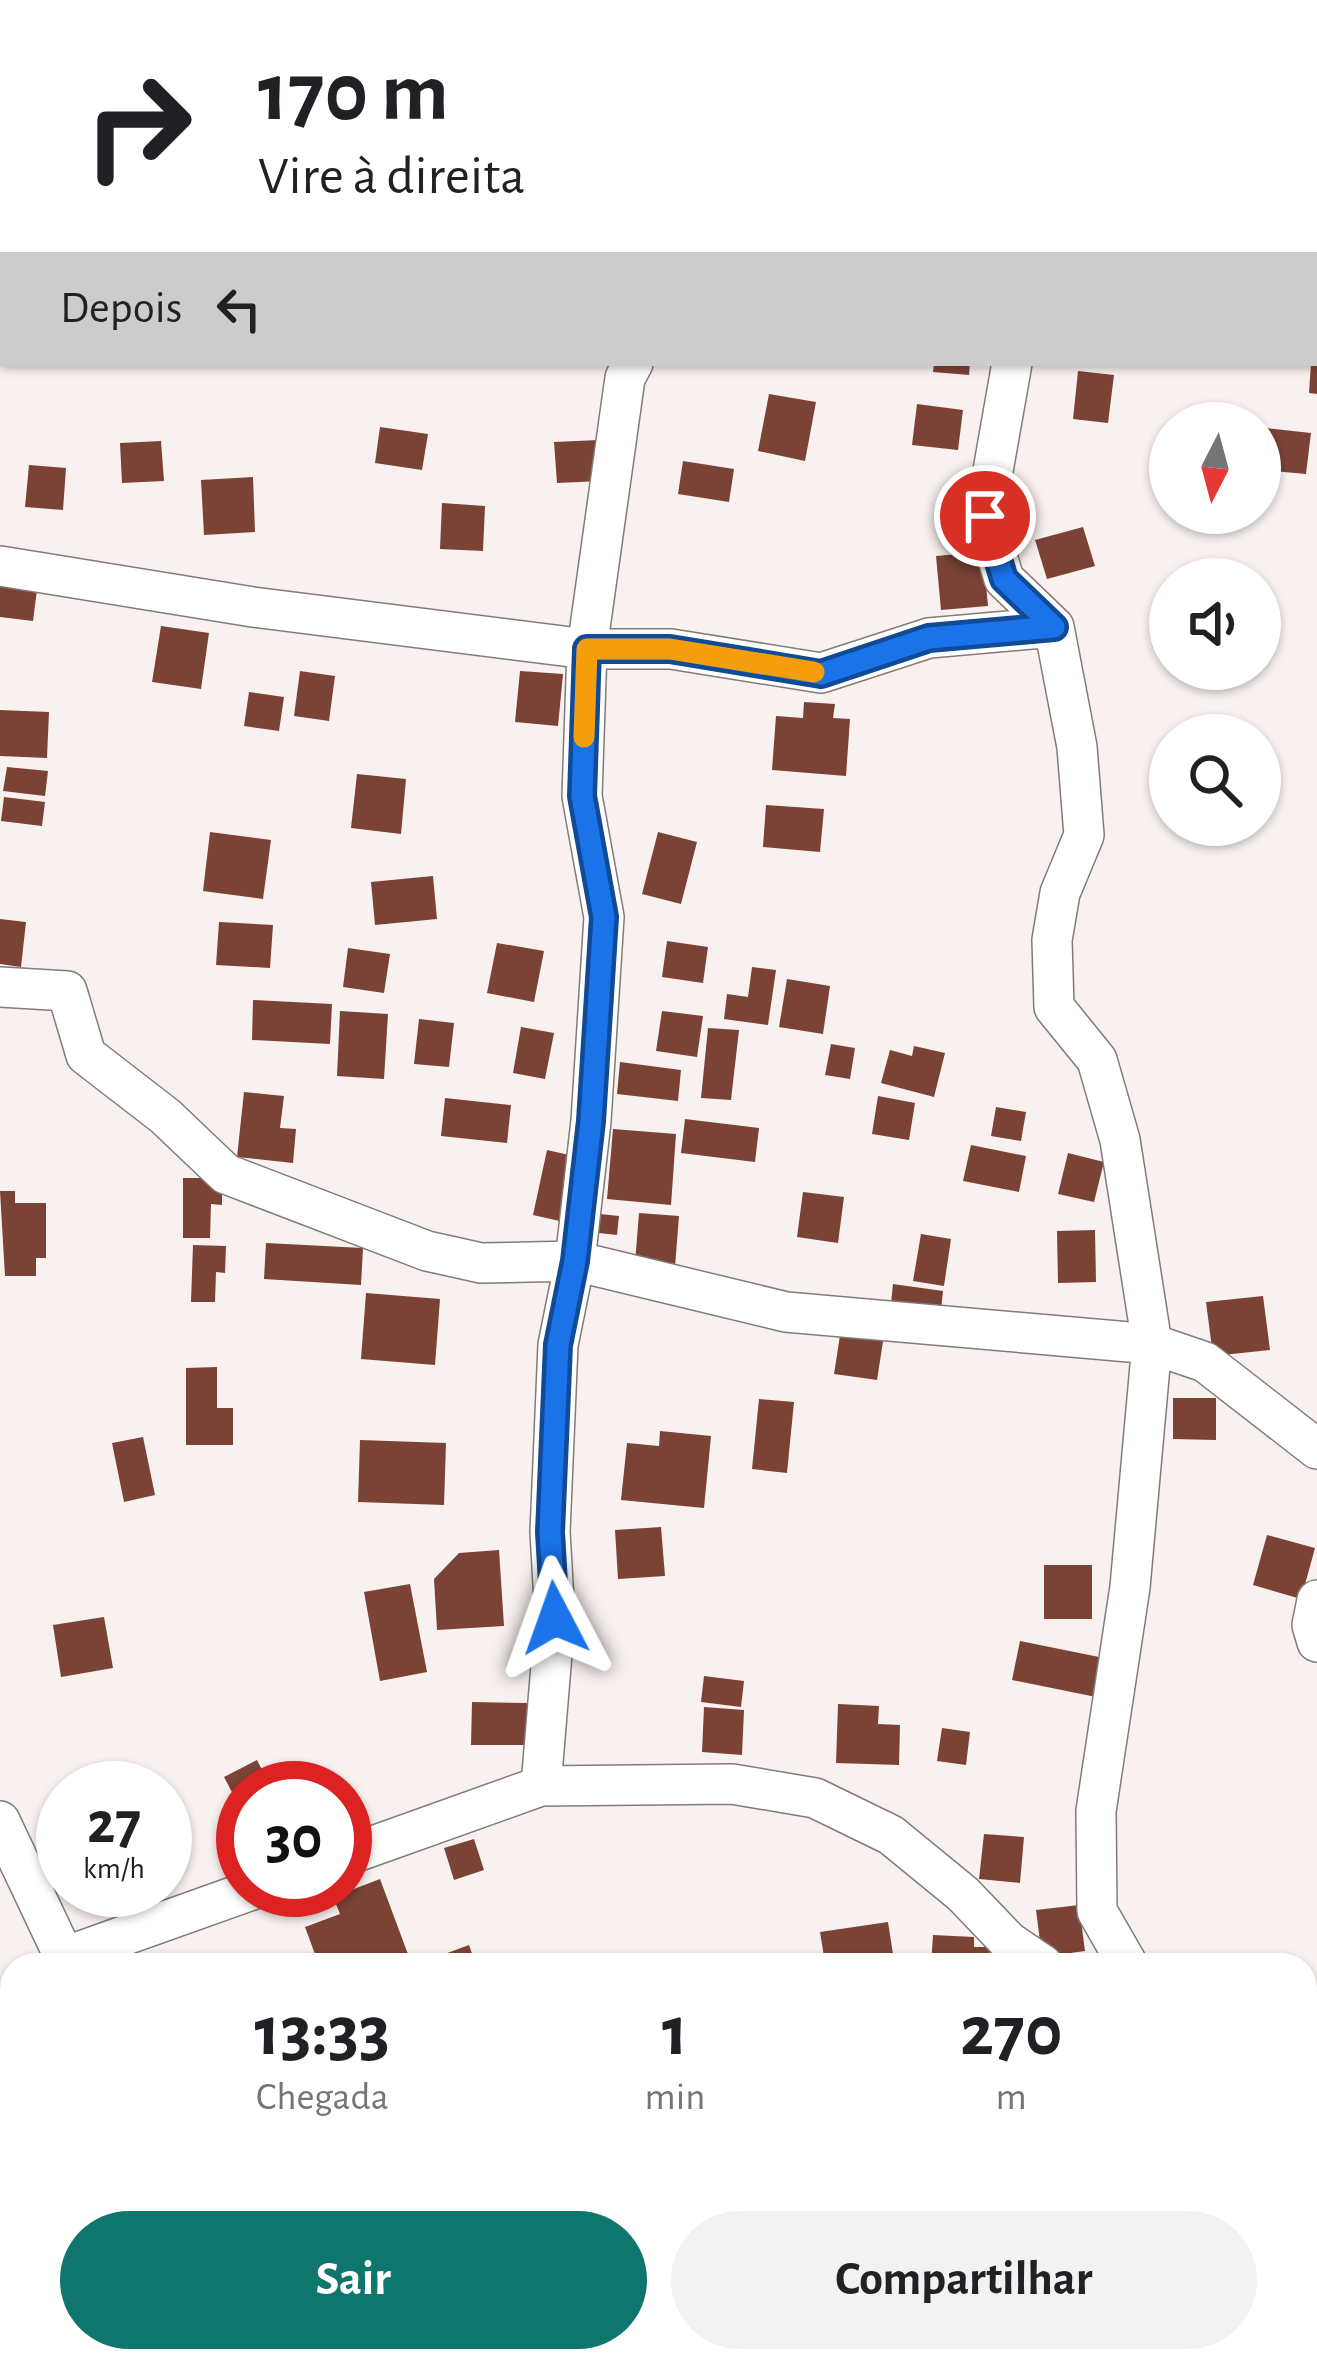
<!DOCTYPE html>
<html lang="pt">
<head>
<meta charset="utf-8">
<style>
  body { margin:0; font-family:"Alegreya Sans",sans-serif; background:#f2f2f2; color:#202124; height:100vh; display:flex; flex-direction:column; font-size:45px; white-space:nowrap }
  * { box-sizing:border-box; margin:0 }
  p { font-size:39px; color:#757577 }
  .icon { flex:none; width:66px; height:66px; fill:none; stroke:currentColor; stroke-width:2; stroke-linecap:round; stroke-linejoin:round }
  .map { position:relative; flex:1; overflow:hidden }
  .sheet { position:absolute; left:0px; top:1953px; width:1317px; height:420px; display:flex; flex-direction:column; background:#fff; border-radius:36px 36px 0 0; box-shadow:0 3px 9px #0004 }
  .sheet>* { flex:none }
  .banner { position:absolute; left:0px; top:0px; width:1317px; height:366px; box-shadow:0 3px 9px #0004; background:#fff; color:#202124; overflow:hidden }
  .needle { width:78px; rotate:186deg }
  .fabs { position:absolute; left:1149px; top:402px; display:grid; gap:24px }
  .fabs a { display:grid; place-items:center; width:132px; height:132px; border-radius:50%; background:#fff; box-shadow:0 3px 9px #0004; font-size:60px }
  .speed { position:absolute; left:36px; top:1761px; display:flex; gap:24px; font-size:60px; font-weight:700; text-align:center }
  .speed>* { display:grid; place-content:center; width:156px; height:156px; border-radius:50%; background:#fff; box-shadow:0 3px 9px #0004; line-height:1 }
  .speed small { font-size:30px; font-weight:400 }
  .speed .limit { border:18px solid #d22; background:#fff; color:#111 }
  .pin { position:absolute; display:grid; place-items:center; width:102px; height:102px; color:#fff; margin:-51px; border:6px solid #fff; border-radius:50%; box-shadow:0 3px 12px #0007 }
  .me { position:absolute; width:132px; margin:-66px; rotate:356deg; stroke-linejoin:round; filter:drop-shadow(0 0 9px #0008) }
  .turn { display:flex; align-items:center; gap:42px; height:252px; padding:0 60px; font-size:54px }
  .turn .icon { width:156px; height:156px; stroke-width:2.5 }
  .turn b { display:block; font-size:84px; line-height:102px }
  .then { display:flex; align-items:center; height:114px; padding:0 60px; background:#0003; gap:24px; font-size:45px }
  .eta { display:flex; justify-content:space-evenly; align-items:center; height:204px; text-align:center }
  .eta b { font-size:72px; font-weight:700; line-height:84px }
  .button { display:flex; gap:24px; margin-top:auto; padding:24px 60px }
  .button a { flex:1; height:138px; border-radius:72px; background:#0f766e; color:#fff; font-size:48px; font-weight:700; line-height:138px; text-align:center }
  .button a+a { background:#f2f2f2; color:#202124 }
  .map>svg:first-child { display:block }
</style>
</head>
<body>
<div class="map">
<svg width="1317" height="2373" viewBox="0 0 1317 2373">
  <rect width="100%" height="100%" fill="#f8f1ef"/>
  <!-- building -->
  <path fill="#7b4335" d="M934 363H970L969 375 933 372Z
    M1311 363H1317V394L1309 393Z
    M1078 371 1114 375 1108 423 1073 419Z
    M769 394 816 402 805 461 758 451Z
    M917 404 963 410 958 450 912 445Z
    M380 427 428 434 422 470 375 463Z
    M1265 428 1311 433 1306 474 1260 470Z
    M599 440 601 481 557 483 554 442Z
    M161 441 164 481 122 483 120 443Z
    M683 461 734 469 729 502 678 494Z
    M29 465 66 468 63 510 25 507Z
    M253 477 255 532 204 535 201 480Z
    M442 503 485 506 483 551 440 549Z
    M1083 527 1095 566 1047 579 1035 540Z
    M983 552 988 606 941 610 936 556Z
    M0 577 38 582 33 621 0 617Z
    M161 626 209 633 201 689 152 682Z
    M300 671 335 676 329 721 294 716Z
    M520 671 563 674 558 726 515 722Z
    M249 692 284 697 279 731 244 726Z
    M804 702 835 704 833 718 850 719 846 776 772 770 776 716 803 718Z
    M0 710 49 712 47 758 0 756Z
    M7 767 48 771 45 796 3 791Z
    M357 774 406 779 401 834 351 828Z
    M4 797 45 802 42 826 1 821Z
    M766 805 824 809 820 852 763 847Z
    M210 832 271 840 263 899 203 891Z
    M658 832 697 842 681 904 642 894Z
    M433 876 437 919 375 925 371 882Z
    M0 919 26 922 21 967 0 964Z
    M219 922 273 925 270 968 216 965Z
    M667 941 708 947 703 983 662 977Z
    M497 943 544 951 534 1002 487 993Z
    M348 948 390 954 384 993 343 987Z
    M752 967 776 970 768 1025 724 1019 727 994 748 997Z
    M787 979 830 986 823 1034 779 1027Z
    M253 1000 332 1004 330 1044 252 1040Z
    M340 1011 388 1014 384 1079 337 1076Z
    M662 1011 703 1016 697 1057 656 1051Z
    M419 1019 454 1023 449 1067 414 1064Z
    M521 1027 554 1033 545 1079 513 1073Z
    M708 1028 739 1030 731 1100 701 1098Z
    M831 1044 855 1048 850 1079 825 1075Z
    M914 1046 945 1053 934 1097 881 1083 890 1050 912 1056Z
    M620 1062 681 1070 678 1101 617 1094Z
    M244 1092 284 1096 280 1128 296 1129 293 1163 237 1157Z
    M878 1096 915 1103 909 1140 872 1134Z
    M445 1098 511 1105 507 1143 441 1136Z
    M996 1107 1026 1112 1021 1141 991 1136Z
    M685 1119 759 1128 755 1162 681 1153Z
    M613 1129 676 1134 671 1205 607 1199Z
    M971 1145 1026 1156 1019 1192 963 1181Z
    M547 1150 578 1157 564 1222 533 1215Z
    M1068 1153 1104 1162 1094 1202 1058 1194Z
    M183 1178H222V1205L211 1204 210 1238H183Z
    M0 1191H15V1203H46V1258H36V1276H5Z
    M803 1192 844 1197 838 1243 797 1237Z
    M591 1213 619 1216 617 1235 589 1232Z
    M639 1213 679 1216 675 1267 635 1263Z
    M1095 1230 1096 1282 1058 1283 1057 1231Z
    M921 1234 951 1239 944 1286 913 1281Z
    M266 1243 363 1248 361 1285 264 1279Z
    M193 1245 226 1246 225 1273 216 1272 215 1302H191Z
    M893 1284 943 1291 940 1320 890 1313Z
    M366 1293 440 1299 435 1365 361 1359Z
    M1263 1296 1270 1350 1213 1356 1206 1302Z
    M841 1329 884 1335 877 1380 834 1374Z
    M217 1367V1408H233V1445H186V1368Z
    M1173 1398H1216V1440L1173 1439Z
    M759 1399 794 1402 787 1473 752 1469Z
    M660 1431 711 1436 704 1508 621 1500 627 1443 659 1446Z
    M143 1437 155 1495 124 1502 112 1443Z
    M360 1440 446 1443 444 1505 358 1502Z
    M661 1527 665 1576 618 1579 615 1530Z
    M1267 1535 1315 1548 1301 1599 1253 1585Z
    M499 1550 504 1626 437 1630 434 1579 459 1553Z
    M1044 1565H1092V1619H1044Z
    M410 1584 427 1672 380 1681 364 1592Z
    M104 1617 113 1668 61 1677 53 1625Z
    M1020 1641 1104 1658 1096 1697 1012 1680Z
    M704 1676 744 1681 741 1707 701 1702Z
    M472 1702 527 1703V1745H471Z
    M838 1704 879 1706 878 1724 900 1725 899 1765 836 1763Z
    M704 1707 744 1710 742 1755 702 1752Z
    M942 1728 970 1732 966 1765 937 1761Z
    M257 1760 271 1788H243V1813L224 1777Z
    M165 1810 188 1864 165 1874Z
    M984 1834 1024 1837 1020 1883 979 1879Z
    M474 1839 484 1870 454 1880 444 1848Z
    M380 1879 412 1965H319L305 1927 340 1914 333 1897Z
    M1079 1905 1085 1951 1042 1957 1036 1910Z
    M888 1922 893 1954 825 1963 820 1932Z
    M933 1935 974 1937V1947H990L989 1965H931Z
    M469 1945 476 1965H446L442 1955Z
    M833 2361H906L907 2368 835 2373Z"/>
  <g fill="none" stroke-linecap="round" stroke-linejoin="round">
    <!-- minor casing -->
    <g stroke="#817c7a" stroke-width="42">
      <path id="minor" d="M536 0 538 3
        M1171 0 1176 3
        M1068 3 1069 0
        M1314 97 1317 100
        M1012 363 985 516 1004 579 1054 627 1077 747 1084 835 1060 893 1052 940 1054 1007 1097 1060 1120 1140 1152 1344 1130 1587 1096 1811 1097 1911 1128 1965
        M0 566 253 607 587 649H671L821 673 929 638 1054 627
        M0 987 67 991 86 1055 165 1116 226 1174 427 1251 481 1263 575 1261 786 1312 1152 1344 1205 1362 1317 1449
        M1317 1600 1312 1625 1317 1642
        M541 1786 555 1618 550 1532 558 1345 575 1261 591 1121 604 917 582 796 587 649 625 378 633 363
        M0 1821 68 1965
        M345 1856 541 1786 732 1784 815 1798 891 1835 963 1894 1009 1942 1043 1965
        M64 1957 252 1890
        M0 2192 12 2187
        M258 2361 263 2373
        M1283 2361 1288 2373"/>
    </g>
    <!-- minor -->
    <use href="#minor" stroke="#fff" stroke-width="39"/>
  </g>
  <g fill="none" stroke-linecap="round" stroke-linejoin="round">
    <!-- route casing -->
    <g stroke="#114b97" stroke-width="30">
      <path id="route" d="M555 1618 550 1532 558 1345 575 1261 591 1121 604 917 582 796 587 649H670L821 674 929 638 1054 627 1004 579 985 516"/>
    </g>
    <!-- route -->
    <use href="#route" stroke="#1a73e8" stroke-width="21"/>
    <!-- slow -->
    <path stroke="#f59e0b" stroke-width="21" d="M584 737 587 649H670L814 672"/>
  </g>
</svg>
<div class="fabs">
<a><svg class="needle" viewBox="-14 -14 28 28"><path d="M0-13l5 13h-10z" fill="#e53935"/><path d="M0 13l5-13h-10z" fill="#757577"/></svg></a>
<a><svg class="icon" aria-label="sound" viewBox="0 0 24 24"><path d="M4 9h4l5-4v14l-5-4H4zM17 9q2 3 0 6"/></svg></a>
<a><svg class="icon" aria-label="search" viewBox="0 0 24 24"><circle cx="10" cy="10" r="6"/><path d="M15 15l6 6"/></svg></a>
</div>
<div class="speed"><div>27<small>km/h</small></div><div class="limit">30</div></div>
<div class="pin" style="left:985px;top:516px;background:#d93025"><svg class="icon" aria-label="arrive" viewBox="0 0 24 24"><path d="M6 21V4h12l-3 4 3 4H6"/></svg></div>
<svg class="me" style="left:555px;top:1618px" viewBox="-20 -20 40 40"><path d="M0-17L14 15 0 8-14 15z" fill="#1a73e8" stroke="#fff" stroke-width="4"/></svg>
<div class="banner">
<div class="turn"><svg class="icon" aria-label="right" viewBox="0 0 24 24"><path d="M7 20v-9h11M14 6l5 5-5 5"/></svg><div><b>170 m</b>Vire à direita</div></div>
<div class="then">Depois<svg class="icon" aria-label="left" viewBox="0 0 24 24"><path d="M17 20v-9H6M10 6l-5 5 5 5"/></svg></div>
</div>
<section class="sheet">
<div class="eta">
<div><b>13:33</b><p>Chegada</p></div>
<div><b>1</b><p>min</p></div>
<div><b>270</b><p>m</p></div>
</div>
<div class="button"><a>Sair</a><a>Compartilhar</a></div>
</section>
</div>
</body>
</html>
